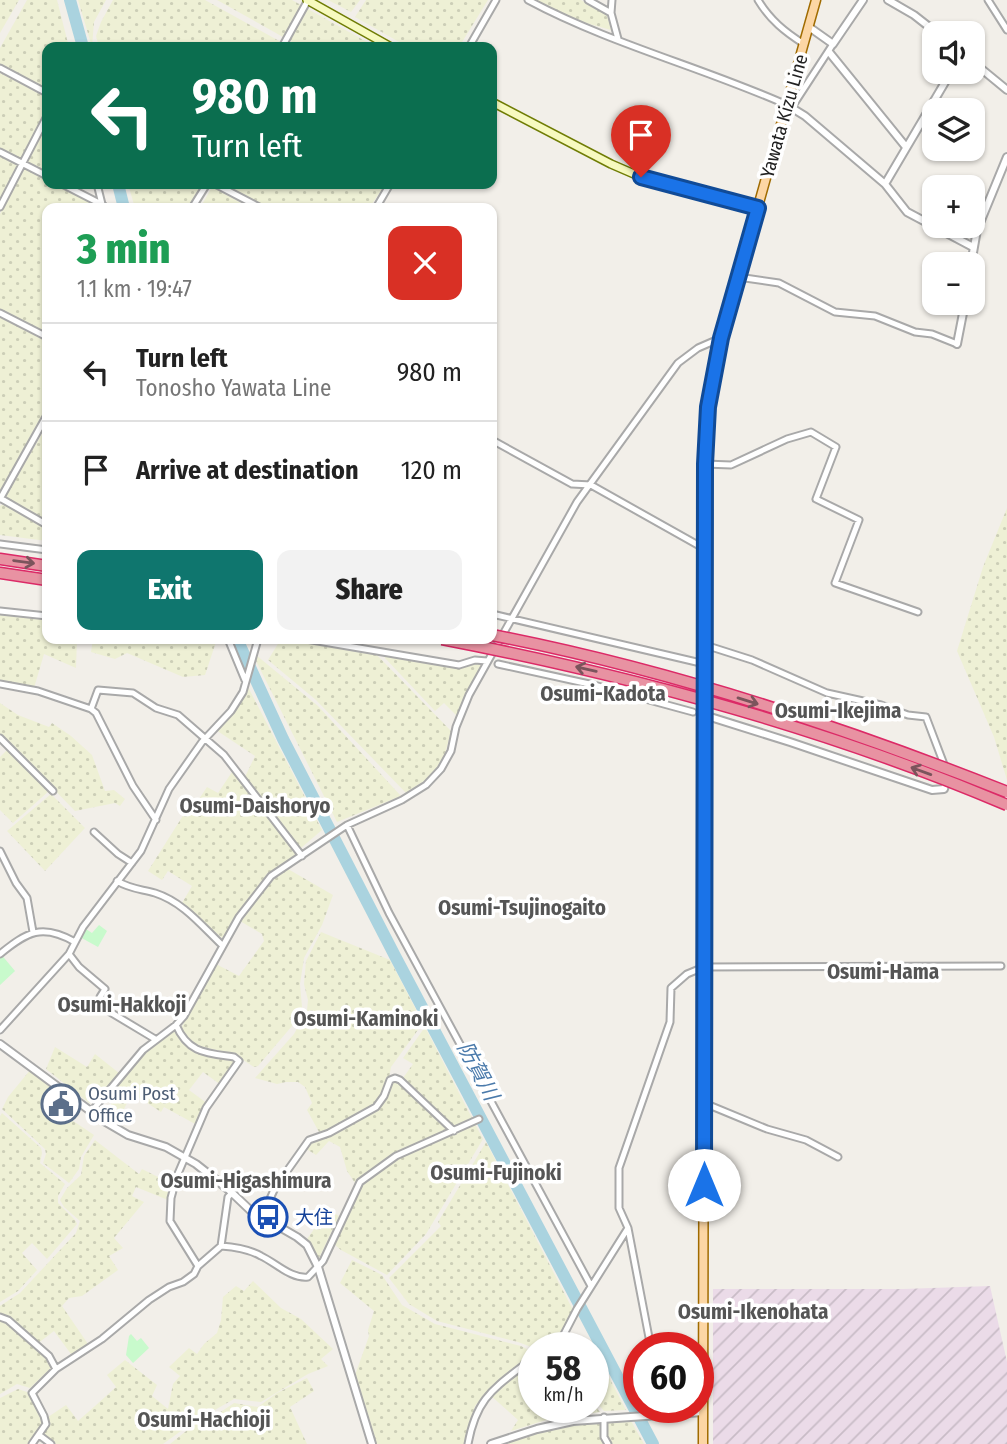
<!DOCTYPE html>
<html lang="en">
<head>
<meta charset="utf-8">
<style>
  body { margin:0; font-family:"Fira Sans Condensed","Noto Sans JP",sans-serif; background:#f2f2f2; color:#222; height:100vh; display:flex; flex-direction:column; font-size:26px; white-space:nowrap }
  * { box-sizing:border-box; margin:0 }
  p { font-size:23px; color:#767676 }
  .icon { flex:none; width:38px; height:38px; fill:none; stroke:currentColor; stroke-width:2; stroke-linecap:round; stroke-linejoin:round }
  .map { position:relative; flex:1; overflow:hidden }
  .side { position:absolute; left:42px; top:203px; width:455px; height:441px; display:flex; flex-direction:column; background:#fff; border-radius:14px; box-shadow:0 2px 5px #0004 }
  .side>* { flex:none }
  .top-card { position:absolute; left:42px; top:42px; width:455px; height:147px; border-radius:14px; box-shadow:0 2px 5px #0004; background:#0b6e4f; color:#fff; overflow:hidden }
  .buttons { position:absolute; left:922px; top:21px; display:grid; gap:14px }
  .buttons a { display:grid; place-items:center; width:63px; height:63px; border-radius:14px; background:#fff; box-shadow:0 2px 5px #0004; font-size:35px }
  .speed { position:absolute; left:518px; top:1332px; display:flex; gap:14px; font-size:35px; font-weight:700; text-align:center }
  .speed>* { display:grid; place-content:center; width:91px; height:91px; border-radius:50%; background:#fff; box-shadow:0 2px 5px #0004; line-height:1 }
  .speed small { font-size:18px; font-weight:400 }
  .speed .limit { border:10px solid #d22; background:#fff; color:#111 }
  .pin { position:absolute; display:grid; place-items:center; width:60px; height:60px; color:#fff; margin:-72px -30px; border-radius:50% 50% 50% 0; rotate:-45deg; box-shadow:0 0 7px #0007 }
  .pin .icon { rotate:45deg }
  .me { position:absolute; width:77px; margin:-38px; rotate:0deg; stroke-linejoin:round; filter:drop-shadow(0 0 5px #0008) }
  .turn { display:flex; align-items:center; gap:24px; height:147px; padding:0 35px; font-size:32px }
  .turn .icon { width:91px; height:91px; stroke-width:2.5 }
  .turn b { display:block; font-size:49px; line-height:60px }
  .round { display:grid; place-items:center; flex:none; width:74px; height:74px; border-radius:14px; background:#f2f2f2 }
  .summary { display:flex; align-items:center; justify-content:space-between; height:119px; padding:0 35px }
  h1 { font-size:42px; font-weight:800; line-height:52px; color:#1e9e55 }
  .cta { display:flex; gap:14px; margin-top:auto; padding:14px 35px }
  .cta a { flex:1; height:80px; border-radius:14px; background:#0f766e; color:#fff; font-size:28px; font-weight:800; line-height:80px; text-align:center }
  .cta a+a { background:#f2f2f2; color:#222 }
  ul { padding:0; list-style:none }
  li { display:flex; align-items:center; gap:21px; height:98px; padding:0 35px; border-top:2px solid #e0e0e0 }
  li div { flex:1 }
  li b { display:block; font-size:26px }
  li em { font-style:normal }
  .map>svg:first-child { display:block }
</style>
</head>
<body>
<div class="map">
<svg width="1007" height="1444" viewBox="0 0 1007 1444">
  <defs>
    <pattern id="industrial-furrows" width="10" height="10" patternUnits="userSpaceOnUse" patternTransform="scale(1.75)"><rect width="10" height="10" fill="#ebdbe8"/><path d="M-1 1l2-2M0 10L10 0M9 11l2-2" fill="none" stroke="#c9bcc7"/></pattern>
    <pattern id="farmland-dots" width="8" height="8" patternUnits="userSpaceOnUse" patternTransform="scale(1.75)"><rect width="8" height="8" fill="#eef0d5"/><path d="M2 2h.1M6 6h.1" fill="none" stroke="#ccceb7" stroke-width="1.8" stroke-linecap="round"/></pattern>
  </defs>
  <rect width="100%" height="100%" fill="#f2efe9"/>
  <!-- industrial -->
  <path fill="url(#industrial-furrows)" d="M990 1286 1007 1362V1444H713V1289H903Z"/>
  <!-- farmland -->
  <path fill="url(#farmland-dots)" d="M0 0H19L0 33Z
    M27 0H57L69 47H47V90L0 66V48Z
    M78 0H106L94 22 92 47Z
    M113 0H205L281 42 278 47H99L96 36 101 22Z
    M217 0H292L301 5 283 37Z
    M328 0H360L351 12Z
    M366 0H488L459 47H408L355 17Z
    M525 0H581L607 15 611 30 546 12Z
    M306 8 376 47H302L290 41Z
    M0 73 47 97V110L23 158H19L0 149Z
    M47 123V172L27 162Z
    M0 155 18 164 0 200Z
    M28 168 47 178V184H57L102 208H47V333L0 309V214L22 170Z
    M128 184H204V187L192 208H135Z
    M218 184H386L369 208H262Z
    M212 187 250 208H200Z
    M0 316 47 340V412L0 494Z
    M47 425V522L10 501 6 496Z
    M5 503 47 528V541L0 535V506Z
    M1007 508V780L994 737 957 651 983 567Z
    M0 612 47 619V639H77L76 668 44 654 34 688 0 681Z
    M93 639H217L205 675 183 677 127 653 115 659 91 652Z
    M281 639 375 653 451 731 443 762 430 777 406 793 316 700 268 660Z
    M384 654 454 667 482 662 483 664 464 698 457 716 444 703 435 711 385 658Z
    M256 655 318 706 401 796 337 822 255 659Z
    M247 685 322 830 301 848 245 777 255 756 216 730 238 706Z
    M0 703 18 715 49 727 52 723 71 736 92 755 105 791 114 790 125 799 120 806 115 803 75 811 0 734Z
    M8 749 49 791 13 823 0 810V757Z
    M234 769 298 852 258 887 222 938 182 903 192 886 168 871 162 880 148 871 191 803 195 805 207 787 218 793Z
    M51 794 85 828 45 871 7 831Z
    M288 869 333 895 322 925 304 958 300 984 302 1007 292 1026 258 1066 254 1067 234 1054 191 1044 184 1038 181 1028 216 964 239 976 264 941 262 934 240 921 250 905 275 878Z
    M321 932 390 960 423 1023 391 1067 389 1078 377 1103 328 1129 319 1132 307 1110 312 1103 305 1087 298 1082H286L277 1084 255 1078 294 1034 307 1010 308 1000 304 984 306 961Z
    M425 1027 473 1120 455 1127 403 1078 413 1064 403 1058Z
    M177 1029 182 1043 191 1049 234 1058 237 1063 221 1085 203 1072 189 1090 208 1104 197 1125 164 1107 161 1112 132 1093 122 1113 111 1107V1095L145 1052Z
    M55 1047 87 1067 95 1054 119 1073 95 1101 89 1103 46 1069Z
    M31 1069 58 1089 48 1104 94 1135 81 1157 79 1169 69 1183 43 1163 46 1154 45 1149 2 1109 8 1097Z
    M396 1078 447 1127 446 1130 397 1151 365 1173 355 1183 347 1171 340 1147 329 1141 316 1155 305 1148 315 1139 379 1106 393 1080Z
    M2 1113 41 1148 42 1153 40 1163 65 1184 58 1196V1203L75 1220 77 1224 47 1259 32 1243 22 1253 37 1270 18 1291 0 1302V1116Z
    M475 1124 483 1139 426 1234 387 1275 341 1250 334 1244 361 1185 402 1154Z
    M95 1140 139 1174 142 1169 170 1183 168 1200 136 1187 132 1196 144 1202 114 1238 123 1248 109 1256 118 1270 82 1296 69 1298 62 1306 88 1344 71 1354 54 1331 37 1344 0 1315V1306L20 1293 76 1233 80 1221 64 1207 60 1200 67 1188 81 1175 84 1156Z
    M486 1142 573 1310 559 1337 542 1347 534 1348 518 1342 437 1321 409 1304 389 1278 441 1226 438 1222Z
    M322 1207 339 1216 319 1258 307 1239 317 1225 312 1221Z
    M352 1260 382 1275 402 1305 435 1324 521 1346 534 1353 497 1381 475 1406 464 1444H375L354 1378 369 1336 368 1330 374 1311 340 1283Z
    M253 1281 281 1308 301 1319 333 1349 321 1359 328 1366 308 1374 261 1402 234 1399 213 1411H203L192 1423 163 1444H56L43 1435 49 1424 48 1417 66 1405 78 1421 95 1406 116 1387 107 1375 125 1360 157 1385 152 1396 168 1409 173 1384 180 1376 169 1367 189 1348 197 1354 204 1344 217 1333 221 1320 223 1297 236 1286 244 1291Z
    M0 1317 51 1362 52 1367 30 1388 17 1384 0 1394Z
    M534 1359V1407H593V1403L600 1412 546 1420 511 1431 518 1420 490 1395Z
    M602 1364 626 1410 604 1411 593 1398V1374Z
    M307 1378 314 1391 290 1407 307 1444H170L206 1415H216L234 1403 258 1407 277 1393Z
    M18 1389 30 1393 43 1418V1422L29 1444H0V1398Z
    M630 1419 644 1444H610L606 1436V1421Z
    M602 1422 606 1444H501L543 1430Z"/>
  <!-- park -->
  <path fill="#c8facc" d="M99 925 107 931 98 947 78 936 83 927 92 933Z
    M0 953 15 971 0 985Z
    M131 1334 137 1341 141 1338 149 1348 133 1363 126 1355 129 1336Z"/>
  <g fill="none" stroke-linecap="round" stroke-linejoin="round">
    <!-- river -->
    <path stroke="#aad3df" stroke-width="12" d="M70 0 83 47
      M118 184 124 208
      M237 639 283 739 395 956 653 1444"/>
    <!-- minor casing -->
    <g stroke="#a9a9a9" stroke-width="9">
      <path id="minor" d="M528 0C610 44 702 67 787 105
        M588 0 611 13
        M612 0 611 13 618 39
        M758 0C770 20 785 32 804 44
        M988 0 1007 30
        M282 47 308 0
        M469 47 496 0
        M0 68 47 93
        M792 107 833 44
        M0 152 47 176
        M62 184 103 205
        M97 184 102 204
        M215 184 261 208
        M0 207 47 116
        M192 208 207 184
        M376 208 390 184
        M738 277 779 283 835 312 875 316 915 332 932 334 957 344
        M0 313 47 337
        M492 440 572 484 591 485 705 549
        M705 464 731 465 787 439 811 432 836 447 816 499 859 520 835 583 918 612
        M0 498 47 525
        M0 499 47 415
        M0 544 47 550
        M0 611 47 616
        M492 614 705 664
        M228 639 245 680
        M306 639 459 665 475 660 487 661
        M705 645 752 660 827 693 881 705 908 715 926 717 945 767
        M498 664 594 685 693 712
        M0 684 38 691 91 709 96 713 133 786 156 820
        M91 709 98 690 133 693 156 708 178 715 224 755 302 856
        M0 738 53 791
        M347 825 389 913 591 1286
        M94 832 118 854 132 863
        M0 851 16 883 27 898 33 932
        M117 881C130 889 141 889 155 893 183 902 201 925 222 945
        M0 954C27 932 42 923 75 942
        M69 954 79 967 105 989 100 997 105 1009 155 1039
        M176 1025C188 1053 206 1053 234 1057L239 1061 206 1108 177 1176 171 1198 170 1221 198 1266
        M0 1030 69 954 83 927 141 851 169 789 202 742 231 711 243 692 258 639
        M704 1103 767 1129 806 1140 838 1157
        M91 1112 143 1050 176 1025 184 1016 239 917 271 876 347 825 402 800 426 785 441 769 451 751 456 727 469 695 577 502 678 363 698 348 721 338
        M261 1218 275 1188 309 1140 329 1133 376 1107 384 1096 390 1080 395 1078 400 1080 454 1131
        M628 1228 651 1348
        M221 1246 228 1197 232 1193
        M0 1317 8 1320 49 1356 56 1369
        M547 1348 562 1338 577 1309 628 1228 619 1208V1168L670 1022 671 988 687 974 704 967 1001 966
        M604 1417V1437L608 1444
        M39 1435 51 1444
        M32 1444 46 1424 44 1416 32 1393 56 1369 102 1339 149 1300 169 1287 183 1282 194 1274 198 1266 221 1246C235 1247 249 1249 261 1256 276 1263 291 1279 308 1277L323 1261 360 1182 396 1156 479 1119
        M468 1444C477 1394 497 1387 534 1357"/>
    </g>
    <!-- tertiary casing -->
    <g stroke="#a9a9a9" stroke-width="10">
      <path id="tertiary" d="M888 0 914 15 937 33
        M809 27 833 44 863 0
        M829 52 906 147
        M973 62 1007 90
        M787 105 805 116 885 184 907 212 973 247
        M885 184 951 72
        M971 264 977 230 1007 157
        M957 344 965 303
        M704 715 790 742 932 790 944 789 947 778
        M0 1044 104 1121 128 1135 166 1147 196 1164 229 1190 250 1210 297 1237 307 1245 318 1267 372 1444
        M491 1444 537 1429 573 1421 703 1412"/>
    </g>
    <!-- secondary casing -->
    <g stroke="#707d05" stroke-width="10">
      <path id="secondary" d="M307 0 391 47
        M492 102 611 164 641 177 758 208"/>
    </g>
    <!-- primary casing -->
    <g stroke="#a06b00" stroke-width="11">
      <path id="primary" d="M703 1444 705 464 708 407 721 338 816 0"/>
    </g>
    <!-- motorway casing -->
    <g stroke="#dc2a67" stroke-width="13">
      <path id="motorway" d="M0 559 47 566
        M0 573 47 580"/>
    </g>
    <!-- minor -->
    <use href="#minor" stroke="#fff" stroke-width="5"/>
    <!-- tertiary -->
    <use href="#tertiary" stroke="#fff" stroke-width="6"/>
    <!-- secondary -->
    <use href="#secondary" stroke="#f7fabf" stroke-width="7"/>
    <!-- primary -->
    <use href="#primary" stroke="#fcd6a4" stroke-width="8"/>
    <!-- motorway -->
    <use href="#motorway" stroke="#e892a2" stroke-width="10"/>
    <!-- motorway-bridge casing -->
    <g stroke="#dc2a67" stroke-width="13" stroke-linecap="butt">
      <path id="motorway-bridge" d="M492 635C668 669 841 726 1007 792
        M442 639C634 676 826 728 1007 805"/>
    </g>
    <!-- motorway-bridge -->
    <use href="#motorway-bridge" stroke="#e892a2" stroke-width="10"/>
  </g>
  <!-- one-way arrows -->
  <defs><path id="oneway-shaft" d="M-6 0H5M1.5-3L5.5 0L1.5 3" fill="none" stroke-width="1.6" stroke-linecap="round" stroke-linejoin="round" transform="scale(1.75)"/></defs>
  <g stroke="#7b545c">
    <use href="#oneway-shaft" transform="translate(24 562) rotate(8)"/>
    <use href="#oneway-shaft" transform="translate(586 669) rotate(-167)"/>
    <use href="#oneway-shaft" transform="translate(748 701) rotate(17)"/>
    <use href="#oneway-shaft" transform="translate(921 771) rotate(-160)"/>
  </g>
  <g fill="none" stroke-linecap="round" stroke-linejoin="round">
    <!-- route casing -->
    <g stroke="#114b97" stroke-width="18">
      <path id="route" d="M641 177 758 208 721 338 708 407 705 464 704 1185"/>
    </g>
    <!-- route -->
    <use href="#route" stroke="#1a73e8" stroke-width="12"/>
  </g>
  <!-- icons -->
  <defs>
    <g id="civic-ring" transform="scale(2.0125)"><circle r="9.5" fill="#fff" stroke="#5c6f8a" stroke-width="1.5"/><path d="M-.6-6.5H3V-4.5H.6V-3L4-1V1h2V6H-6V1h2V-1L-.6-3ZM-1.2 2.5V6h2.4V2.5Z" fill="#5c6f8a"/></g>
    <g id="bus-ring" transform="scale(2.0125)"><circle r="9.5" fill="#fff" stroke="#1a4fb4" stroke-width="1.5"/><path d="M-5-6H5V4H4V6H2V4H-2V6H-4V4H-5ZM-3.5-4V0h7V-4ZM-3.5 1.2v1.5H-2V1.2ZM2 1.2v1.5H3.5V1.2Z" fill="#1a4fb4"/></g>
  </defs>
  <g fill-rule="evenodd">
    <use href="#civic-ring" x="61" y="1104"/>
    <use href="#bus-ring" x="268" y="1217"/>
  </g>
  <g text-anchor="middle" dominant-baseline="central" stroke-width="7" stroke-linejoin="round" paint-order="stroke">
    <!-- street labels -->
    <g font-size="19" fill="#222" stroke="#fff">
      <text transform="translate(784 116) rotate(-74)">Yawata Kizu Line</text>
    </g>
    <!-- service labels -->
    <g font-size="19" fill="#4e5e75" stroke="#fff" text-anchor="start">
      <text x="88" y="1093">Osumi Post<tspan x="88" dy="22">Office</tspan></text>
    </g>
    <!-- transit labels -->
    <g font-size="19" fill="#164399" stroke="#fff" text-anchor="start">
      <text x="295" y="1217">大住</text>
    </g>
    <!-- neighbourhood labels -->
    <g font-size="21" font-weight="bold" fill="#555" stroke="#fff">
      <text x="603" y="694">Osumi-Kadota</text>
      <text x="838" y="711">Osumi-Ikejima</text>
      <text x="255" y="806">Osumi-Daishoryo</text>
      <text x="522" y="908">Osumi-Tsujinogaito</text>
      <text x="883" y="972">Osumi-Hama</text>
      <text x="122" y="1005">Osumi-Hakkoji</text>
      <text x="366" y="1019">Osumi-Kaminoki</text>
      <text x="496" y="1173">Osumi-Fujinoki</text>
      <text x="246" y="1181">Osumi-Higashimura</text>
      <text x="753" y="1312">Osumi-Ikenohata</text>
      <text x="204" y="1420">Osumi-Hachioji</text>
    </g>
    <!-- water labels -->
    <g font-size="21" font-style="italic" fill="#4a7aab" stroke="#fff">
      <text transform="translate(478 1071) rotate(62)">防賀川</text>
    </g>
  </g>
</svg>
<div class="buttons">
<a><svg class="icon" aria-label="sound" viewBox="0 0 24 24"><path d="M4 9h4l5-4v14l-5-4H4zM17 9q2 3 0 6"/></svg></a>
<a><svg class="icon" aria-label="layers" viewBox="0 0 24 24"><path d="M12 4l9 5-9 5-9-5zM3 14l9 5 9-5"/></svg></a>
<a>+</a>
<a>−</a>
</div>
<div class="speed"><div>58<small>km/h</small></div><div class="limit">60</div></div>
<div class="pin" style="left:641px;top:177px;background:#d93025"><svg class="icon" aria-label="arrive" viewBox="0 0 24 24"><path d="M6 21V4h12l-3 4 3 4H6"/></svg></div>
<svg class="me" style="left:704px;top:1185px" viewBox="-20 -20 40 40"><circle r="19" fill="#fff"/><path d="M0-13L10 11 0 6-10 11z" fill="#1a73e8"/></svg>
<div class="top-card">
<div class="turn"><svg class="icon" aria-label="left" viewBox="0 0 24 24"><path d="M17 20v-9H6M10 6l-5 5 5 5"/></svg><div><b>980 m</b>Turn left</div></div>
</div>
<section class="side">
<div class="summary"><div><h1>3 min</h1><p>1.1 km · 19:47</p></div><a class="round" style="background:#d93025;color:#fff"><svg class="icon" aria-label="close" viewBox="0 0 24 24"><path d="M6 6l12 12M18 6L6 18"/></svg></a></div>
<ul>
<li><svg class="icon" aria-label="left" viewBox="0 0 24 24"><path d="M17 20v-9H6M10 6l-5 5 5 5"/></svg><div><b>Turn left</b><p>Tonosho Yawata Line</p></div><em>980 m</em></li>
<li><svg class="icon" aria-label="arrive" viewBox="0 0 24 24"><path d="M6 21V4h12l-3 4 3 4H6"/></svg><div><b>Arrive at destination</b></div><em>120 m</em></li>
</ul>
<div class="cta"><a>Exit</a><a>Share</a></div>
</section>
</div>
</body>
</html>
